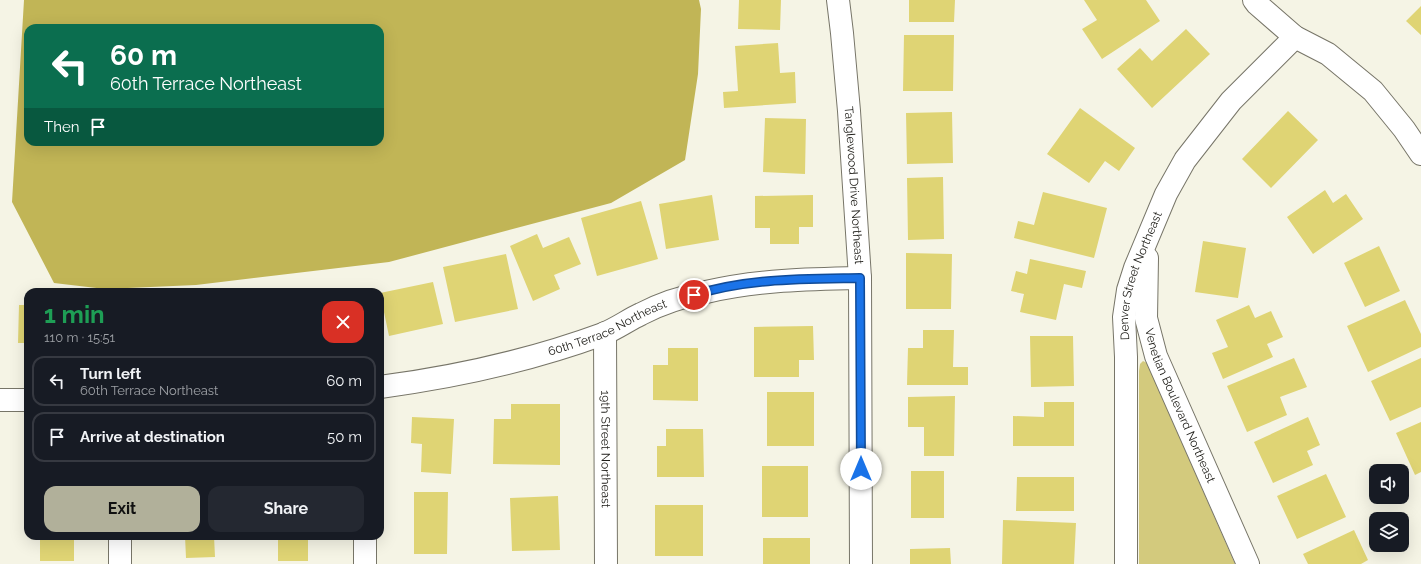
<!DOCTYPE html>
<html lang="en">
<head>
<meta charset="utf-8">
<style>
  body { margin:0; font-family:Raleway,sans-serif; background:#242831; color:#f1f3f6; height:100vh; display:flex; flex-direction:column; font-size:15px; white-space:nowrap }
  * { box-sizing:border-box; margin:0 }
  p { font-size:13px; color:#9ea1a6 }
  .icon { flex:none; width:22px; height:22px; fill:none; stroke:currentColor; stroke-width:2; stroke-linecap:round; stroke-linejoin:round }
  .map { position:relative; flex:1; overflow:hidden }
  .sheet { position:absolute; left:24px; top:288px; width:360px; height:252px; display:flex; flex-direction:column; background:#171b24; border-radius:12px; box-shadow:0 4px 16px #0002 }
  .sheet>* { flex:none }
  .guide { position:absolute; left:24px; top:24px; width:360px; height:122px; border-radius:12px; box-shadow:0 4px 16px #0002; background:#0b6e4f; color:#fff; overflow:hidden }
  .fabs { position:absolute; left:1369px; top:464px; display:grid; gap:8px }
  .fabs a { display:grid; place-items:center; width:40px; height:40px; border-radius:8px; background:#171b24; box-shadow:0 4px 16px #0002; font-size:20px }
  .pin { position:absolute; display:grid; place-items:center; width:34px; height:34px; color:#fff; margin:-17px; border:2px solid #fff; border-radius:50%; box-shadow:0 1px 4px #0007 }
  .me { position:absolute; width:44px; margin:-22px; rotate:0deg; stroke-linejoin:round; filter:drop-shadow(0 0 3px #0008) }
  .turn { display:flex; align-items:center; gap:14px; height:84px; padding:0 20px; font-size:18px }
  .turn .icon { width:52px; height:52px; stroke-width:2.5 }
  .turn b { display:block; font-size:28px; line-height:34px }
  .then { display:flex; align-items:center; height:38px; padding:0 20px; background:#0003; gap:8px; font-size:15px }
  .round { display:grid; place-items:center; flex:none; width:42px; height:42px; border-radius:12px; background:#242831 }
  .overview { display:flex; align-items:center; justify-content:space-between; height:68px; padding:0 20px }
  h1 { font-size:24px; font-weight:700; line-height:30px; color:#1e9e55 }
  .button { display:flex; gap:8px; margin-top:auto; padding:8px 20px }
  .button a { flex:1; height:46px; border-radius:12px; background:#b1b09a; color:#111; font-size:16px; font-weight:700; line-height:46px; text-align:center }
  .button a+a { background:#242831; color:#f1f3f6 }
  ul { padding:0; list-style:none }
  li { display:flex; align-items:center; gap:12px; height:50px; margin:0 8px 6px; padding:0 12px; border:2px solid #363941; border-radius:12px }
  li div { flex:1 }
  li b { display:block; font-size:15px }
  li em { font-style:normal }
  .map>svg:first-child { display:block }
</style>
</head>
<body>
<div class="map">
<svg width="1421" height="564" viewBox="0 0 1421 564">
  <rect width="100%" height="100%" fill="#f5f4e5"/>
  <!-- green -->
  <path fill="#d3ca7d" d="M1143 361 1147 363 1235 564H1139V371L1140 364Z"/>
  <!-- water -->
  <path fill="#c1b556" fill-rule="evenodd" d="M24 0H699L701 9 698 74 685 160 611 203 389 262 196 285 105 289 54 283 12 202ZM28 28H380V142H28Z"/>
  <!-- building -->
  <path fill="#dfd474" d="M739 0H781L780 30 738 29Z
    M909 0H955L954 22H909Z
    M1084 0H1146L1160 21 1102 59 1082 29 1097 20Z
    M1421 6V35L1406 21Z
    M1186 29 1210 54 1152 108 1117 69 1140 48 1152 61Z
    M904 35H954L953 91H903Z
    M778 43 780 73 795 72 796 103 724 108 723 92 738 91 735 46Z
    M1080 108 1135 148 1119 171 1105 161 1089 183 1047 154Z
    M1288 111 1318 140 1271 188 1242 159Z
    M952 112 953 163 907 164 906 113Z
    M765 118 806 119 805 174 763 172Z
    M943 177 944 239 908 240 907 178Z
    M1325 190 1333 203 1346 194 1363 219 1313 254 1287 217Z
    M1043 192 1107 208 1094 258 1014 238 1018 221 1034 225Z
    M712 195 719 240 666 249 659 204Z
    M813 195V227H799V244H770V228H755V196Z
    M641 201 658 259 597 276 581 218Z
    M537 234 543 248 569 237 581 264 554 275 560 289 533 301 510 246Z
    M1203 241 1246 248 1238 298 1195 292Z
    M1379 246 1400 291 1365 307 1344 263Z
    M906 253 952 254 951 309H906Z
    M506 254 518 309 455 322 443 267Z
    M1030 259 1086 271 1082 288 1064 284 1056 320 1020 312 1024 294 1011 291 1016 271 1027 274Z
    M433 282 443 324 389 336 380 293Z
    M363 288V292H323V291Z
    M47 290H76L75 292H47Z
    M1405 300 1421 334V347L1368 372 1347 326Z
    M19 305H28V343H18Z
    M1249 305 1255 318 1271 311 1283 337 1267 344 1273 357 1223 379 1212 353 1228 347 1216 320Z
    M813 326 814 360H799V377H754V327Z
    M923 330H954L953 367H968V385H907L908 348H923Z
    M1030 336H1073L1074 386 1031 387Z
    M668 348H698V401L653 400V365H668Z
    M1294 358 1307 387 1280 397 1287 415 1247 432 1227 386Z
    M1421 358V407L1390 421 1371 381Z
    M767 392H814V446H767Z
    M955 396 954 456H924V427H908V397Z
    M1044 402H1074V446H1013V416L1044 417Z
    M511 404H560V465L493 464 494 419H511Z
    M412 417 454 419 451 474 421 472 422 444 411 443Z
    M1308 417 1320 445 1307 451 1313 465 1273 483 1254 442Z
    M1421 422V472L1415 475 1396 433Z
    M666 429H703L704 477H657V446H666Z
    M762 466H808V517H762Z
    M911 471H944V518H911Z
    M1326 474 1346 517 1297 539 1277 496Z
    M1017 477H1074V511H1016Z
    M414 492H448L447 554H414Z
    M558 496 560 550 512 551 510 498Z
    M655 505H703V556H655Z
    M1003 520 1076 523 1074 564H1002Z
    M1354 530 1368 560 1361 564H1308L1303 554Z
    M40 536H74V561H40Z
    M185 536H214L215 557 186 558Z
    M278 536H308V561H278Z
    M763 538H810V564H763Z
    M950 548 951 564H910V549Z"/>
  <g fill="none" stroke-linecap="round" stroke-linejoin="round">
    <!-- minor casing -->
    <g stroke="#777568" stroke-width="24">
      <g id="minor">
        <path id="s1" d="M838 0 842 33 849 111 860 278 861 564"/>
        <path id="s2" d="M1147 258 1146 318 1156 356 1248 564"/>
        <path id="s3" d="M605 333 606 564"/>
        <path id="s4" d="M380 387C456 377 532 360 603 334 616 329 628 320 641 314 660 304 685 296 706 292 757 280 808 279 860 278"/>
        <path d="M0 400H28"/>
        <path d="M365 536V564"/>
        <path d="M120 564V536"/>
        <path id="s5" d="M1126 564V357L1124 317 1128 290 1135 268 1166 194 1185 160 1231 101 1295 37"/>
      </g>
    </g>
    <!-- tertiary casing -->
    <g stroke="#777568" stroke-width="24">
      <path id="tertiary" d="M1254 0 1257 4 1295 37 1328 54 1373 91 1404 129 1421 154"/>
    </g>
    <!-- minor -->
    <use href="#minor" stroke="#fff" stroke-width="22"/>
    <!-- tertiary -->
    <use href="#tertiary" stroke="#fff" stroke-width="22"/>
  </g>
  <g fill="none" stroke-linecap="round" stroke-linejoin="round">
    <!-- route casing -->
    <g stroke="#114b97" stroke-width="10">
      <path id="route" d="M694 295C748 278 804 279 860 278L861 469"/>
    </g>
    <!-- route -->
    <use href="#route" stroke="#1a73e8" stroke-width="7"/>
  </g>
  <g text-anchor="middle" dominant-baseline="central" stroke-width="4" stroke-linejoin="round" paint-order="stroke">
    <!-- street labels -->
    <g font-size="12" fill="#1c1b16" stroke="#fff">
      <text stroke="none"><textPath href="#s1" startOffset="186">Tanglewood Drive Northeast</textPath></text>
      <text stroke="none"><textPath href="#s5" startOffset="291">Denver Street Northeast</textPath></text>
      <text stroke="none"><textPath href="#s4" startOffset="236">60th Terrace Northeast</textPath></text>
      <text stroke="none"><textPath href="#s2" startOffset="154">Venetian Boulevard Northeast</textPath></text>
      <text stroke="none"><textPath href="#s3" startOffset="116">19th Street Northeast</textPath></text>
    </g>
  </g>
</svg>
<div class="fabs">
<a><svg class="icon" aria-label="sound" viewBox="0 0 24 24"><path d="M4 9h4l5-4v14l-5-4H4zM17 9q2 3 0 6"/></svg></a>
<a><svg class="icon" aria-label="layers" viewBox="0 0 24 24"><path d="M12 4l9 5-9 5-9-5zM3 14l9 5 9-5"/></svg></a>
</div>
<div class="pin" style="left:694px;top:295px;background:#d93025"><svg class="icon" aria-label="arrive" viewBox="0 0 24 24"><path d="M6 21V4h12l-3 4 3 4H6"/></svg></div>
<svg class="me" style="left:861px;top:469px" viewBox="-20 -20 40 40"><circle r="19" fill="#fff"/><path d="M0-13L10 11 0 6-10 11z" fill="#1a73e8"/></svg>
<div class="guide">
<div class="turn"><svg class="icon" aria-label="left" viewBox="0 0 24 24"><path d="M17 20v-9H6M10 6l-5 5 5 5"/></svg><div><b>60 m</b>60th Terrace Northeast</div></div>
<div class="then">Then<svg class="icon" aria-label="arrive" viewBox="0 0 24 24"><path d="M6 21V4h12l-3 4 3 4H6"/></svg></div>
</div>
<section class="sheet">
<div class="overview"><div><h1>1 min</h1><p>110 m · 15:51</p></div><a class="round" style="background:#d93025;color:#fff"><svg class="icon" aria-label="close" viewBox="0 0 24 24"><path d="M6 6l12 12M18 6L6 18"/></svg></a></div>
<ul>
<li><svg class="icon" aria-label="left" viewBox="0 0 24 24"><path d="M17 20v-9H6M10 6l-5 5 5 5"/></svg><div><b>Turn left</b><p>60th Terrace Northeast</p></div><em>60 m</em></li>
<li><svg class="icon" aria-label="arrive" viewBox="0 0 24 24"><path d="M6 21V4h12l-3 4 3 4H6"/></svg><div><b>Arrive at destination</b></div><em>50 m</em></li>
</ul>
<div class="button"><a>Exit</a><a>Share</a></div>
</section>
</div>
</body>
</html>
